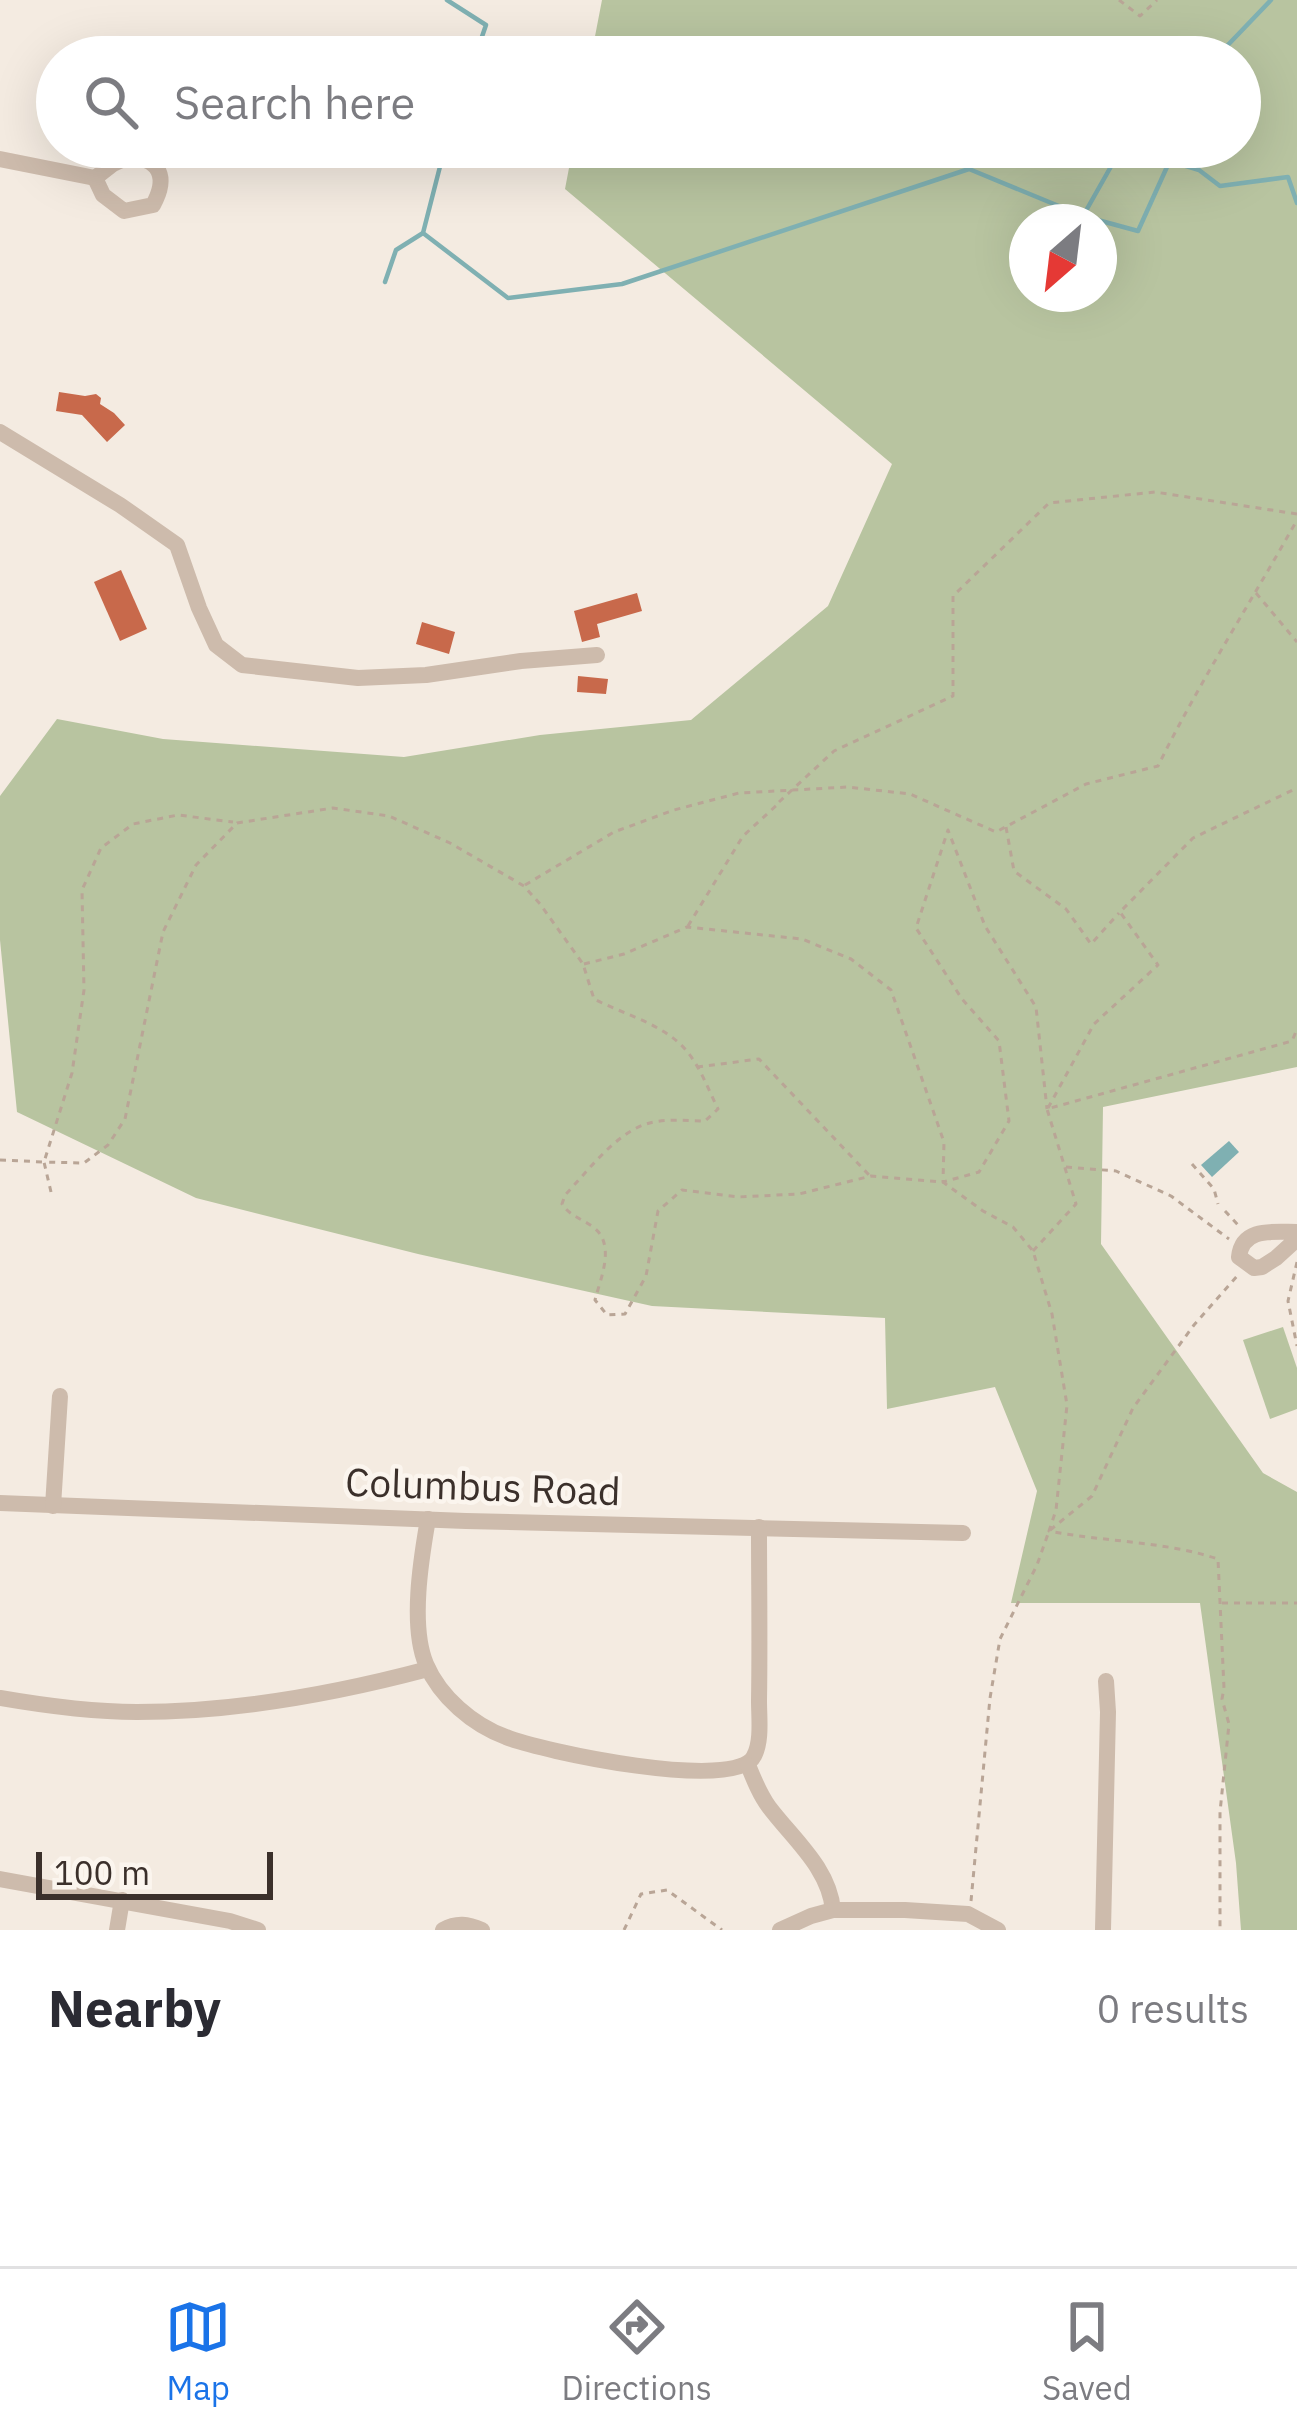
<!DOCTYPE html>
<style>
:root{--surface:#fff;--page:#f2f2f3;--text:#2b2b33;--muted:#7c7c81;--line:#e1e1e2;--accent:#1a73e8}
body{margin:0;font-family:"IBM Plex Sans",sans-serif;background:var(--page);color:var(--text)}
.compass{position:absolute;left:1009px;top:204px;width:108px;height:108px;border-radius:50%;background:var(--surface);box-shadow:0 12px 48px #0002;rotate:208deg}
.scale{position:absolute;left:36px;bottom:30px;width:237px;box-sizing:border-box;padding-left:12px;border:6px solid #3b302b;border-top:0;font-size:33px;line-height:42px;white-space:nowrap;color:#3b302b;-webkit-text-stroke:9px #fbf5ee;paint-order:stroke}
.list{margin:0;padding:0;list-style:none}
h2{display:flex;justify-content:space-between;align-items:center;height:156px;margin:0;padding:0 48px;font-size:51px}
h2 small{font-size:39px;font-weight:400;color:var(--muted)}
.icon{flex:none;width:66px;height:66px;fill:none;stroke:currentColor;stroke-width:2;stroke-linecap:round;stroke-linejoin:round}
.map{position:relative;flex:none;width:1297px;height:1930px;overflow:hidden}
.search{position:absolute;background:var(--surface);box-shadow:0 12px 48px #0002;left:36px;right:36px;top:36px;height:132px;display:flex;align-items:center;gap:30px;box-sizing:border-box;padding:0 42px;border-radius:66px;color:var(--muted);font-size:45px}
.sheet{height:336px;background:var(--surface)}
nav{display:flex;justify-content:space-around;align-items:center;box-sizing:border-box;height:168px;border-top:3px solid var(--line);background:var(--surface);font-size:33px;color:var(--muted)}
nav a{display:grid;justify-items:center;gap:6px}
nav .on{color:var(--accent)}
.map>svg:first-child{display:block}
.green{fill:#b8c4a0;fill-rule:evenodd}
.water{fill:#7fb0b2}
.lines{fill:none;stroke-linecap:round;stroke-linejoin:round}
.stream{stroke:#7fb0b2;stroke-width:4.5}
.building{fill:#c8694b}
.path{stroke:#b9a596;stroke-width:3;stroke-dasharray:6 6;stroke-linecap:butt}
.minor{stroke:#cdbbac;stroke-width:16}
.labels{text-anchor:middle;dominant-baseline:central;stroke-width:9;stroke-linejoin:round;paint-order:stroke}
.street-label{font-size:39px;fill:#3b302b;stroke:#fbf5ee}
</style>
<div class="map">
<svg width="1297" height="1930" viewBox="0 0 1297 1930">
<rect width="100%" height="100%" fill="#f4ebe1"/>
<g class="green">
<path d="M602 0H1297V1067L1103 1107 1101 1244 1263 1473 1297 1492V1930H1241L1236 1863 1200 1603H1011L1037 1491 995 1387 887 1409 885 1318 652 1306 418 1254 196 1198 17 1112 0 940V796L57 719 163 739 404 757 540 735 691 720 828 606 892 464 565 189 573 147H1240V57H591ZM1099 222V294H1027V222Z"/>
<path d="M1283 1327 1297 1368V1409L1270 1419 1243 1340Z"/>
</g>
<path class="water" d="M1229 1141 1239 1152 1212 1177 1201 1165Z"/>
<g class="lines">
<g class="stream">
<path d="M447 0 486 25 475 57"/>
<path d="M1220 57 1225 48 1271 0"/>
<path d="M445 147 423 233 508 298 622 284 969 169 1083 216 1138 231 1176 147"/>
<path d="M1125 147 1199 170 1220 186 1288 177 1297 203"/>
<path d="M1083 216 1122 147"/>
<path d="M385 282 396 250 423 233"/>
</g>
</g>
<g class="building">
<path d="M59 392 85 396 96 394 101 398 100 404 114 413 125 425 107 442 82 415 56 411Z"/>
<path d="M121 570 147 629 120 641 94 582Z"/>
<path d="M637 593 642 611 597 624 600 637 582 642 574 611Z"/>
<path d="M422 622 455 632 449 654 416 644Z"/>
<path d="M578 676 608 679 606 694 577 692Z"/>
</g>
<g class="lines">
<g class="path">
<path d="M1119 0 1140 16 1157 0"/>
<path d="M1256 593 1297 642"/>
<path d="M779 802 834 751 953 696V596L1049 503 1155 492 1297 514"/>
<path d="M1006 827 1014 871 1066 909 1091 944 1119 913"/>
<path d="M525 885 614 832 674 810 739 793 848 787 910 794 996 832 1086 784 1158 766C1200 681 1251 602 1297 520"/>
<path d="M688 926 743 836 778 804"/>
<path d="M584 964 624 954 687 927 802 939 851 959 891 990 944 1142 943 1182 979 1172 1009 1121 999 1041 962 999 916 928 948 830 985 926 1036 1007 1047 1109"/>
<path d="M697 1067 759 1059 869 1175"/>
<path d="M1048 1108 1094 1024 1158 965 1120 912 1193 838 1297 788"/>
<path d="M0 1160 44 1162 72 1073 84 990 82 890 101 848 133 824 178 815 233 822"/>
<path d="M1192 1164 1214 1189 1218 1204"/>
<path d="M1066 1167 1116 1171 1171 1196 1229 1239"/>
<path d="M51 1192 44 1162 84 1163 108 1145 125 1119 163 932 196 865 237 823 333 808 389 816 450 843 524 886 540 904 583 964 594 999C621 1013 656 1022 679 1043 698 1060 707 1087 718 1109L705 1121C687 1121 664 1118 646 1124 615 1134 587 1172 565 1195L562 1204C571 1217 581 1218 593 1227 616 1244 601 1277 595 1300L607 1315 625 1314 646 1276 658 1211 682 1190 738 1197 799 1194 871 1176 943 1182 983 1211 1013 1227 1033 1251 1052 1314 1067 1405 1056 1510 1049 1531C1105 1542 1164 1541 1218 1559L1224 1688 1222 1699 1229 1724 1220 1812V1930"/>
<path d="M1225 1211 1239 1226"/>
<path d="M1033 1251 1076 1204 1047 1109 1292 1041 1297 1029"/>
<path d="M1297 1262 1288 1301 1297 1346"/>
<path d="M1222 1603H1297"/>
<path d="M971 1901 990 1698 1000 1639 1037 1565 1049 1531 1092 1496 1133 1408 1194 1325 1238 1275"/>
<path d="M624 1930 641 1894 667 1890 722 1930"/>
</g>
<g class="minor">
<path d="M128 157C161 158 168 178 153 205L124 211 103 195 95 178 113 164Z"/>
<path d="M0 159 95 178"/>
<path d="M0 432 120 505 177 545 199 608 216 645 242 665 358 678 426 675 521 661 597 655"/>
<path d="M1297 1232C1273 1232 1242 1227 1239 1257L1254 1268 1262 1267 1276 1258 1297 1239"/>
<path d="M0 1503 466 1521 963 1533"/>
<path d="M53 1506 60 1396"/>
<path d="M428 1519C421 1559 410 1626 426 1664 440 1697 473 1725 506 1737 540 1751 737 1793 754 1756 762 1741 759 1718 759 1701 760 1643 759 1585 759 1527"/>
<path d="M0 1698C46 1706 91 1712 137 1712 235 1712 334 1694 428 1669"/>
<path d="M748 1765C754 1780 760 1795 769 1807 794 1840 829 1868 833 1910"/>
<path d="M0 1879 230 1921 258 1930"/>
<path d="M117 1930 122 1900"/>
<path d="M443 1930C457 1922 468 1924 482 1930"/>
<path d="M780 1930 811 1916 833 1910H905L968 1914 998 1930"/>
<path d="M1103 1930 1108 1712 1106 1681"/>
</g>
</g>
<g class="labels">
<g class="street-label">
<text transform="translate(483 1486) rotate(2)">Columbus Road</text>
</g>
</g>
</svg>
<svg class="compass" viewBox="-18 -18 36 36"><path d="M0-13l5 13h-10z" fill="#e53935"/><path d="M0 13l5-13h-10z" fill="#7c7c81"/></svg>
<div class="scale">100 m</div>
<div class="search"><svg class="icon" aria-label="search" viewBox="0 0 24 24"><circle cx="10" cy="10" r="6"/><path d="M15 15l6 6"/></svg>Search here</div>
</div>
<section class="sheet">
<h2>Nearby<small>0 results</small></h2>
<ul class="list">
</ul>
</section>
<nav>
<a class="on"><svg class="icon" aria-label="map" viewBox="0 0 24 24"><path d="M3 6l6-2 6 2 6-2v14l-6 2-6-2-6 2zM9 4v14M15 6v14"/></svg>Map</a>
<a><svg class="icon" aria-label="directions" viewBox="0 0 24 24"><path d="M12 3l9 9-9 9-9-9zM9 14v-3h6M13 9l2 2-2 2"/></svg>Directions</a>
<a><svg class="icon" aria-label="saved" viewBox="0 0 24 24"><path d="M7 4h10v16l-5-4-5 4z"/></svg>Saved</a>
</nav>
